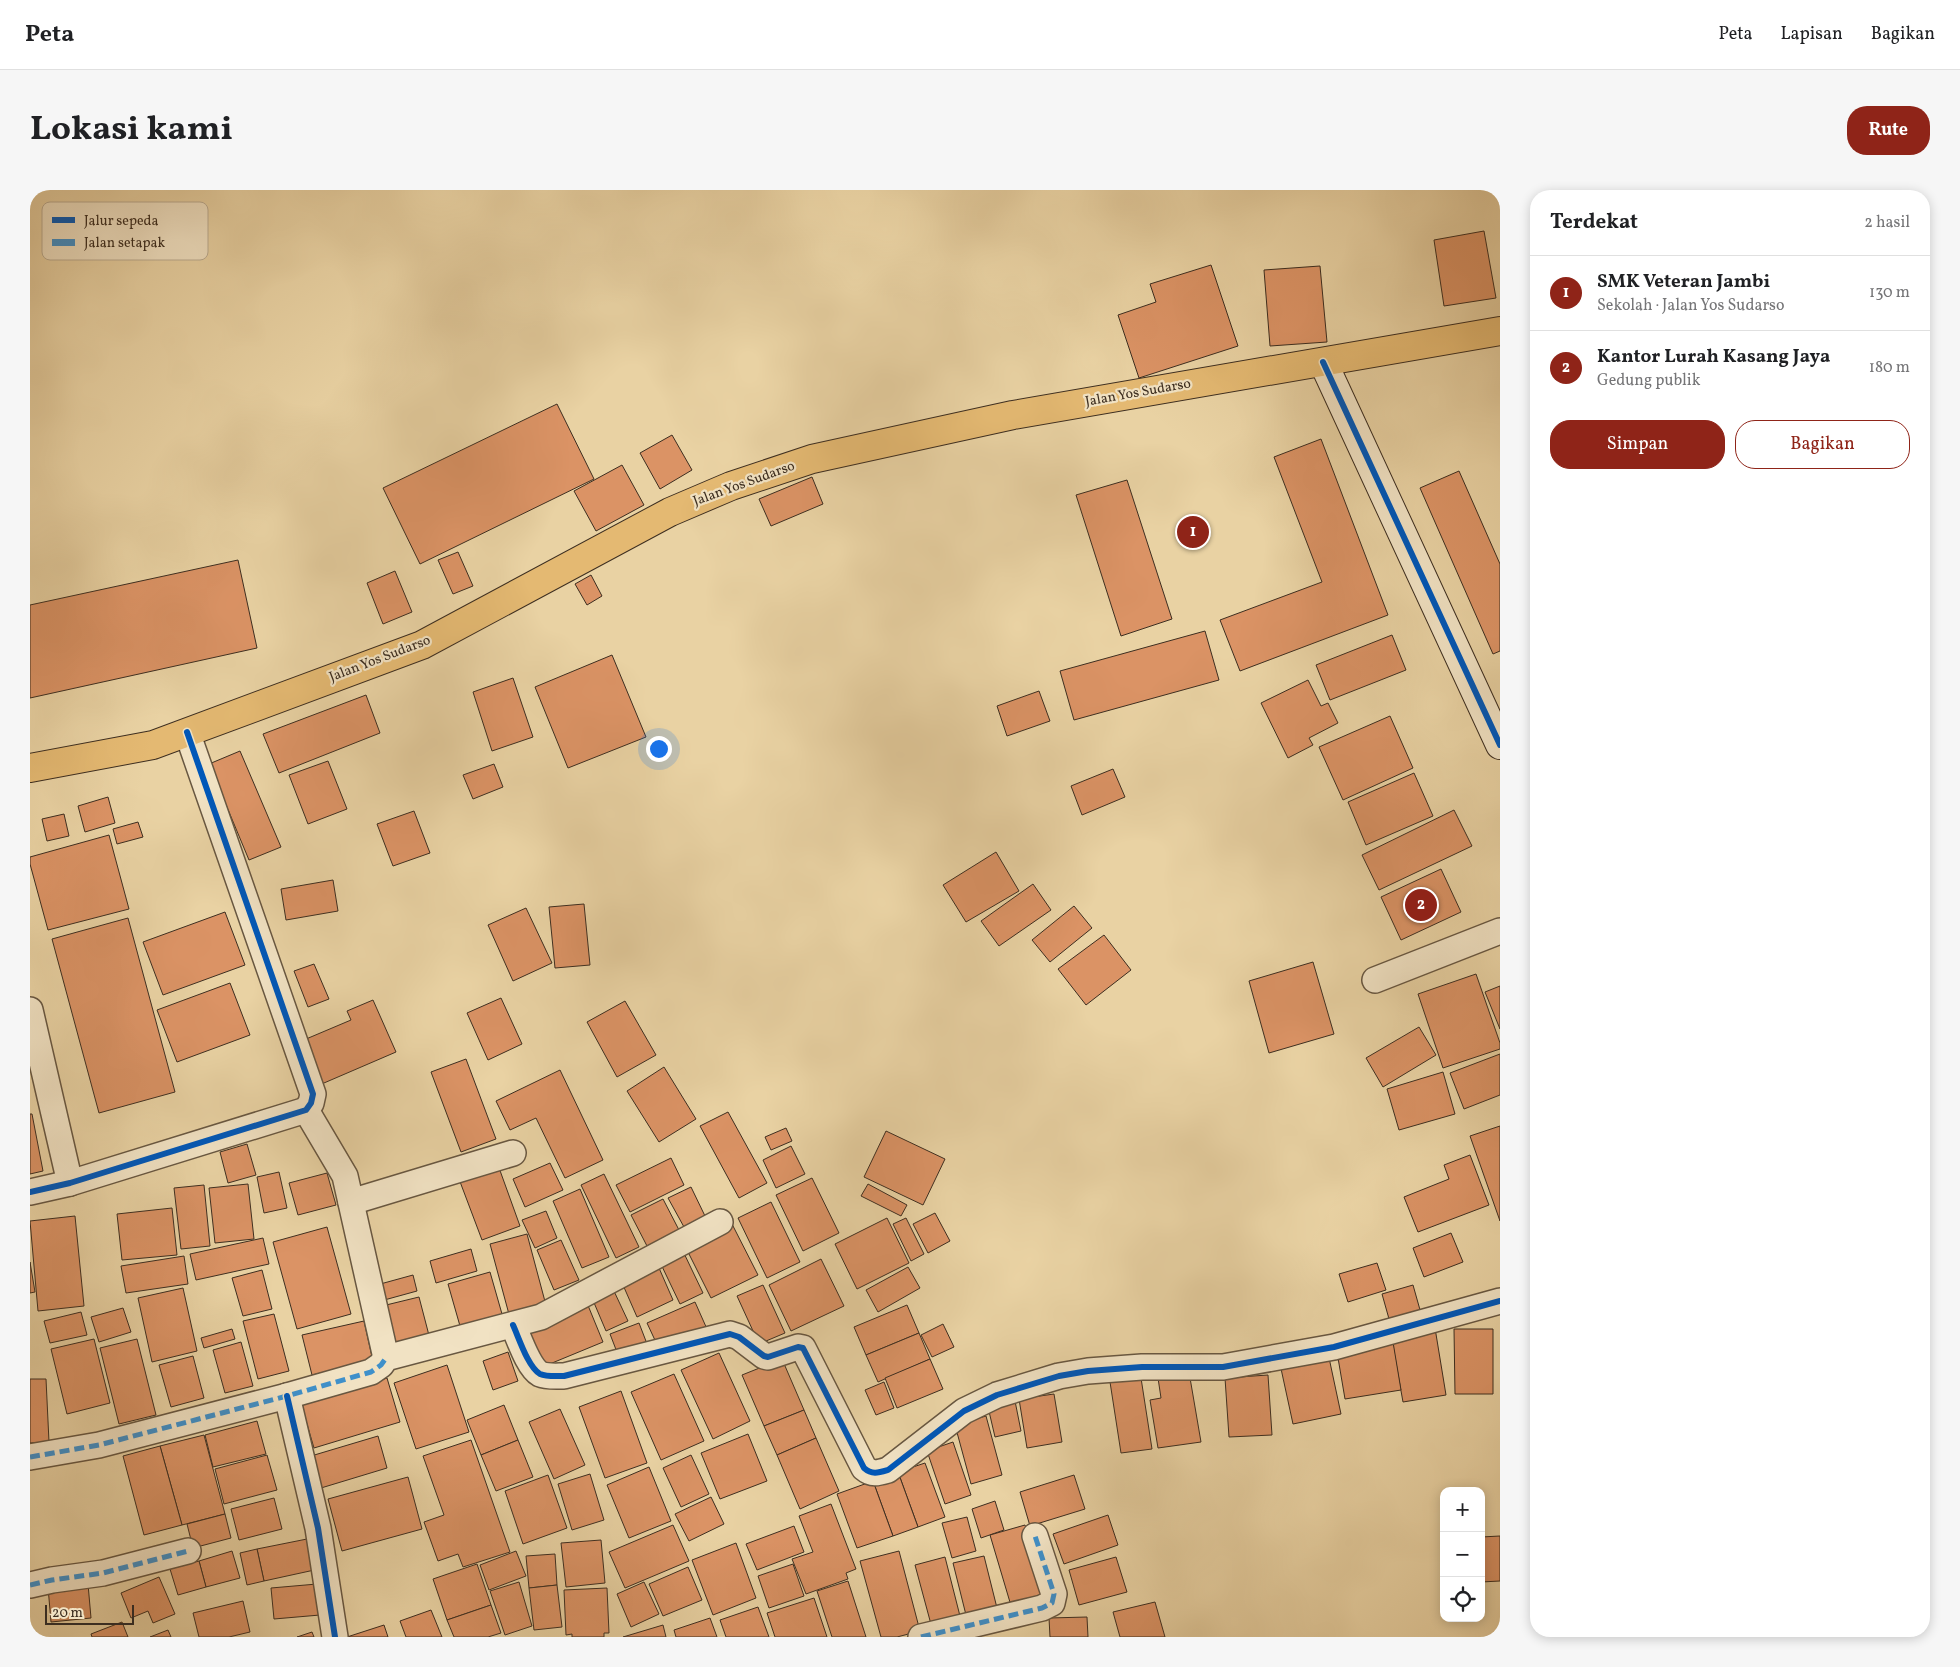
<!DOCTYPE html>
<html lang="id">
<meta charset="utf-8">
<style>
:root{--surface:#fff;--page:#f6f6f6;--text:#202124;--muted:#757577;--line:#e0e0e0;--accent:#8f2418}
body{margin:0;font-family:Vollkorn,serif;background:var(--page);color:var(--text)}
.controls{position:absolute;right:15px;bottom:15px;display:grid;overflow:hidden;border-radius:10px;box-shadow:0 2px 12px #0003}
.controls button{width:45px;height:45px;display:grid;place-items:center;padding:0;border:0;border-bottom:1px solid var(--line);background:var(--surface);color:var(--text);font:25px sans-serif}
.scale{position:absolute;left:15px;bottom:12px;width:89px;box-sizing:border-box;padding-left:5px;border:2px solid #3d2e20;border-top:0;font-size:14px;line-height:18px;white-space:nowrap;color:#3d2e20;-webkit-text-stroke:4px #f1e2c3;paint-order:stroke}
.you{position:absolute;left:628px;top:558px;width:18px;height:18px;margin:-12px;border:4px solid #fff;border-radius:50%;background:#1a73e8;box-shadow:0 0 0 8px #1a73e833}
.badge{display:grid;place-items:center;width:32px;height:32px;border-radius:50%;background:var(--accent);color:#fff;font-size:16px;font-weight:700}
.pin{position:absolute;translate:-50% -50%;border:2px solid #fff;box-shadow:0 1px 5px #0006}
.list{margin:0;padding:0;list-style:none}
h2{display:flex;justify-content:space-between;align-items:center;height:65px;margin:0;padding:0 20px;font-size:21px}
h2 small{font-size:16px;font-weight:400;color:var(--muted)}
.list li{display:grid;grid-template-columns:32px 1fr auto;gap:15px;align-items:center;box-sizing:border-box;height:75px;padding:0 20px;border-top:1px solid var(--line)}
.list b{display:block;font-size:19px;white-space:nowrap}
.list p{margin:0;font-size:16px;white-space:nowrap;color:var(--muted)}
.list em{font-size:16px;font-style:normal;color:var(--muted)}
.actions{display:flex;gap:10px;padding:15px 20px}
.actions a{flex:1;padding:11px 0;border:1px solid var(--accent);border-radius:20px;text-align:center;font-size:18px;color:var(--accent)}
.actions .main{background:var(--accent);color:#fff}
.icon{flex:none;width:28px;height:28px;fill:none;stroke:currentColor;stroke-width:2;stroke-linecap:round;stroke-linejoin:round}
.map{position:relative;flex:none;width:1470px;height:1447px;overflow:hidden;border-radius:20px}
header{display:flex;align-items:center;gap:30px;box-sizing:border-box;height:70px;padding:0 25px;background:var(--surface);border-bottom:1px solid var(--line)}
header strong{font-size:24px}
nav{display:flex;gap:28px;margin-inline-start:auto;font-size:18px}
.intro{display:flex;align-items:center;justify-content:space-between;box-sizing:border-box;height:120px;padding:0 30px}
h1{margin:0;font-size:35px}
.button{padding:12px 22px;border-radius:20px;background:var(--accent);color:#fff;font-size:18px;font-weight:700}
main{display:flex;gap:30px;padding:0 30px}
aside{flex:1;background:var(--surface);border-radius:20px;box-shadow:0 2px 12px #0003}
.map>svg:first-child{display:block}
.building{fill:#db9365;stroke:#3d2e20}
.lines{fill:none;stroke-linecap:round;stroke-linejoin:round}
.street-casing{stroke:#685741;stroke-width:28}
.secondary-casing{stroke:#3d2e20;stroke-width:30}
.highway-casing{stroke:#3d2e20;stroke-width:30}
.street{stroke:#f1e2c3;stroke-width:25}
.secondary{stroke:#f1e2c3;stroke-width:28}
.highway{stroke:#e4b972;stroke-width:28}
.quiet{stroke:#3f90ca;stroke-width:5;stroke-dasharray:10 5;stroke-linecap:butt}
.cycleway-casing{stroke:#f1e2c3;stroke-width:9}
.cycleway{stroke:#0057b8;stroke-width:6}
.labels{text-anchor:middle;dominant-baseline:central;stroke-width:4.5;stroke-linejoin:round;paint-order:stroke}
.street-label{font-size:14px;fill:#3d2e20;stroke:#f1e2c3}
.key{fill:#f1e2c3;stroke:#bbac92;stroke-width:1}
.key-label{font-size:14px;fill:#3d2e20}
</style>
<header>
<strong>Peta</strong>
<nav><a>Peta</a><a>Lapisan</a><a>Bagikan</a></nav>
</header>
<div class="intro"><h1>Lokasi kami</h1><a class="button">Rute</a></div>
<main>
<div class="map">
<svg width="1470" height="1447" viewBox="0 0 1470 1447">
<rect width="100%" height="100%" fill="#e9d2a3"/>
<filter id="stains"><feTurbulence type="fractalNoise" baseFrequency=".004" numOctaves="4"/><feColorMatrix values="0 0 0 0 .2 0 0 0 0 .09 0 0 0 0 .02 0 0 0 .5 -.17"/></filter>
<radialGradient id="worn" r=".72"><stop offset=".6" stop-color="#630" stop-opacity="0"/><stop offset="1" stop-color="#630" stop-opacity=".3"/></radialGradient>
<g class="building">
<path d="M1454 41 1466 108 1414 116 1404 50Z"/>
<path d="M1181 75 1208 156 1109 188 1088 125 1126 112 1120 94Z"/>
<path d="M1290 76 1297 152 1240 156 1234 80Z"/>
<path d="M527 214 564 289 390 374 353 298Z"/>
<path d="M642 245 662 280 630 299 610 263Z"/>
<path d="M1291 249 1358 425 1210 481 1190 430 1292 392 1244 267Z"/>
<path d="M592 275 614 315 566 341 544 301Z"/>
<path d="M1429 281 1470 374V461L1463 464 1390 298Z"/>
<path d="M782 287 793 314 741 336 729 309Z"/>
<path d="M1097 290 1142 429 1091 446 1046 305Z"/>
<path d="M428 362 443 396 423 404 408 370Z"/>
<path d="M208 370 227 458 0 508V415Z"/>
<path d="M365 381 382 422 353 434 337 393Z"/>
<path d="M561 385 572 406 557 415 545 394Z"/>
<path d="M1175 441 1189 490 1044 530 1030 481Z"/>
<path d="M1362 445 1376 480 1300 510 1286 475Z"/>
<path d="M582 465 616 547 538 578 505 497Z"/>
<path d="M483 488 503 547 462 561 443 502Z"/>
<path d="M1278 490 1291 516 1298 513 1308 533 1279 548 1283 555 1258 568 1231 513Z"/>
<path d="M1009 501 1020 531 977 546 967 516Z"/>
<path d="M336 505 350 543 249 583 233 544Z"/>
<path d="M1360 526 1383 578 1313 610 1289 557Z"/>
<path d="M210 561 251 657 219 670 179 574Z"/>
<path d="M298 571 317 619 278 634 259 585Z"/>
<path d="M464 574 473 597 443 609 433 585Z"/>
<path d="M1083 579 1095 607 1052 625 1041 596Z"/>
<path d="M1384 583 1403 626 1336 655 1318 612Z"/>
<path d="M78 607 85 633 55 642 48 616Z"/>
<path d="M1424 620 1442 656 1349 700 1332 665Z"/>
<path d="M384 621 400 663 363 676 347 634Z"/>
<path d="M34 624 39 646 17 651 12 629Z"/>
<path d="M108 632 113 647 87 654 83 639Z"/>
<path d="M79 645 99 719 18 740 0 674V667Z"/>
<path d="M966 662 989 701 936 732 913 695Z"/>
<path d="M1411 679 1431 722 1371 750 1351 707Z"/>
<path d="M303 690 308 721 256 730 251 699Z"/>
<path d="M1003 694 1021 720 969 756 951 731Z"/>
<path d="M554 714 560 775 525 778 519 717Z"/>
<path d="M1044 716 1062 738 1020 772 1002 750Z"/>
<path d="M496 718 522 773 483 791 458 735Z"/>
<path d="M195 722 215 775 133 805 113 752Z"/>
<path d="M98 728 145 902 69 923 22 749Z"/>
<path d="M1074 745 1101 780 1056 815 1028 779Z"/>
<path d="M1283 772 1304 844 1239 863 1219 791Z"/>
<path d="M284 774 299 809 278 817 264 781Z"/>
<path d="M1446 784 1470 853V859L1413 878 1388 804Z"/>
<path d="M200 793 220 845 147 872 127 820Z"/>
<path d="M1470 796V839L1455 802Z"/>
<path d="M471 808 492 854 458 870 437 823Z"/>
<path d="M343 810 366 862 287 896 269 852 321 830 317 821Z"/>
<path d="M595 811 626 865 587 887 557 832Z"/>
<path d="M1389 837 1406 865 1353 897 1336 868Z"/>
<path d="M1470 864V905L1434 919 1420 883Z"/>
<path d="M436 869 466 949 431 962 401 882Z"/>
<path d="M634 877 666 929 629 952 597 901Z"/>
<path d="M530 880 573 970 535 988 506 928 480 940 466 911Z"/>
<path d="M1413 882 1425 924 1369 940 1357 899Z"/>
<path d="M698 922 737 993 709 1008 670 936Z"/>
<path d="M0 924H2L13 981 0 984Z"/>
<path d="M1470 936V1031L1440 946Z"/>
<path d="M756 938 762 951 741 960 735 947Z"/>
<path d="M856 941 915 969 893 1015 834 987Z"/>
<path d="M217 954 226 985 198 993 190 962Z"/>
<path d="M761 956 775 984 746 998 733 970Z"/>
<path d="M1440 965 1459 1015 1388 1042 1374 1007 1419 989 1414 975Z"/>
<path d="M641 968 654 995 600 1022 586 995Z"/>
<path d="M520 973 533 1000 495 1017 483 989Z"/>
<path d="M468 975 490 1036 452 1050 429 989Z"/>
<path d="M249 982 257 1018 234 1023 227 987Z"/>
<path d="M297 983 306 1015 268 1025 259 993Z"/>
<path d="M574 984 609 1057 586 1068 551 995Z"/>
<path d="M782 988 809 1043 773 1061 746 1005Z"/>
<path d="M218 994 224 1049 185 1053 179 998Z"/>
<path d="M838 994 877 1015 871 1026 831 1006Z"/>
<path d="M174 995 180 1056 151 1059 144 998Z"/>
<path d="M661 997 675 1026 654 1037 638 1008Z"/>
<path d="M550 999 579 1067 552 1078 523 1011Z"/>
<path d="M633 1009 649 1040 617 1056 601 1025Z"/>
<path d="M741 1012 770 1072 737 1088 708 1028Z"/>
<path d="M142 1018 147 1065 92 1070 87 1024Z"/>
<path d="M516 1021 527 1048 505 1058 492 1030Z"/>
<path d="M905 1023 920 1051 898 1063 883 1034Z"/>
<path d="M45 1026 54 1116 8 1121 0 1031Z"/>
<path d="M857 1028 879 1073 827 1099 805 1054Z"/>
<path d="M876 1028 894 1064 881 1071 863 1034Z"/>
<path d="M702 1034 728 1085 681 1108 656 1058Z"/>
<path d="M297 1037 321 1124 267 1139 243 1052Z"/>
<path d="M1421 1043 1433 1072 1394 1087 1383 1058Z"/>
<path d="M497 1044 517 1119 480 1128 460 1054Z"/>
<path d="M233 1048 239 1074 166 1090 160 1064Z"/>
<path d="M531 1050 549 1090 524 1100 507 1060Z"/>
<path d="M651 1057 673 1103 650 1114 628 1068Z"/>
<path d="M441 1059 447 1081 406 1093 400 1071Z"/>
<path d="M154 1066 158 1094 96 1103 91 1076Z"/>
<path d="M791 1069 814 1116 761 1141 739 1095Z"/>
<path d="M0 1072 5 1102 0 1103Z"/>
<path d="M1347 1073 1356 1100 1318 1112 1309 1084Z"/>
<path d="M878 1077 890 1098 848 1122 836 1100Z"/>
<path d="M629 1078 643 1110 607 1127 593 1095Z"/>
<path d="M232 1080 242 1119 213 1126 202 1088Z"/>
<path d="M460 1082 474 1131 432 1143 418 1094Z"/>
<path d="M383 1085 387 1101 347 1112 343 1096Z"/>
<path d="M733 1095 755 1143 729 1154 707 1106Z"/>
<path d="M1383 1095 1392 1127 1361 1136 1352 1104Z"/>
<path d="M153 1098 167 1161 122 1172 108 1108Z"/>
<path d="M583 1099 598 1131 576 1141 562 1108Z"/>
<path d="M389 1107 401 1153 364 1162 352 1116Z"/>
<path d="M665 1112 677 1139 630 1161 617 1133Z"/>
<path d="M557 1113 573 1152 510 1178 494 1138Z"/>
<path d="M877 1115 889 1143 836 1165 824 1137Z"/>
<path d="M93 1118 101 1142 69 1152 61 1127Z"/>
<path d="M51 1122 57 1145 20 1153 14 1131Z"/>
<path d="M244 1124 259 1181 228 1189 213 1131Z"/>
<path d="M334 1131 343 1171 282 1185 272 1145Z"/>
<path d="M609 1133 619 1159 590 1170 580 1144Z"/>
<path d="M913 1134 924 1157 902 1167 891 1145Z"/>
<path d="M1405 1138 1416 1205 1373 1212 1361 1145Z"/>
<path d="M202 1139 205 1149 174 1158 171 1148Z"/>
<path d="M1424 1139H1463V1204H1425Z"/>
<path d="M889 1143 900 1169 848 1192 836 1165Z"/>
<path d="M64 1149 80 1213 37 1224 21 1159Z"/>
<path d="M107 1149 126 1225 89 1234 70 1158Z"/>
<path d="M211 1152 223 1196 195 1203 183 1160Z"/>
<path d="M1363 1152 1371 1200 1315 1209 1307 1162Z"/>
<path d="M478 1162 488 1191 463 1200 453 1171Z"/>
<path d="M689 1163 720 1231 683 1249 651 1180Z"/>
<path d="M1298 1163 1311 1224 1263 1234 1250 1174Z"/>
<path d="M163 1166 174 1208 141 1217 129 1175Z"/>
<path d="M752 1169 774 1220 734 1236 712 1185Z"/>
<path d="M900 1169 913 1199 867 1218 855 1188Z"/>
<path d="M417 1175 439 1242 386 1259 364 1193Z"/>
<path d="M1159 1182 1171 1252 1128 1258 1120 1210 1131 1208 1128 1188Z"/>
<path d="M644 1184 674 1251 631 1270 601 1202Z"/>
<path d="M1238 1185 1242 1245 1199 1247 1195 1188Z"/>
<path d="M357 1188 370 1232 284 1258 271 1214Z"/>
<path d="M1111 1188 1122 1259 1091 1263 1080 1192Z"/>
<path d="M0 1189H16L19 1252 0 1253Z"/>
<path d="M854 1192 864 1218 846 1225 835 1200Z"/>
<path d="M591 1201 617 1273 575 1288 549 1217Z"/>
<path d="M1024 1204 1032 1252 997 1258 989 1209Z"/>
<path d="M985 1211 991 1241 965 1247 958 1217Z"/>
<path d="M474 1215 488 1250 451 1265 437 1230Z"/>
<path d="M530 1219 555 1275 524 1289 499 1232Z"/>
<path d="M774 1220 786 1248 747 1265 734 1236Z"/>
<path d="M956 1226 972 1285 941 1294 925 1235Z"/>
<path d="M227 1231 236 1264 183 1277 175 1245Z"/>
<path d="M718 1244 737 1291 690 1309 671 1263Z"/>
<path d="M174 1245 195 1324 152 1335 130 1256Z"/>
<path d="M348 1246 357 1278 291 1298 281 1266Z"/>
<path d="M786 1248 809 1301 770 1319 747 1265Z"/>
<path d="M441 1250 480 1362 433 1377 428 1364 408 1371 394 1332 414 1325 393 1266Z"/>
<path d="M488 1250 503 1287 466 1301 451 1265Z"/>
<path d="M923 1252 941 1305 915 1314 897 1261Z"/>
<path d="M130 1256 152 1335 114 1345 93 1266Z"/>
<path d="M237 1265 247 1300 194 1314 185 1279Z"/>
<path d="M661 1265 679 1304 651 1317 633 1278Z"/>
<path d="M895 1273 915 1327 888 1337 868 1282Z"/>
<path d="M619 1277 641 1331 599 1348 577 1295Z"/>
<path d="M868 1282 888 1337 863 1346 843 1291Z"/>
<path d="M560 1284 574 1330 542 1340 528 1294Z"/>
<path d="M518 1285 537 1338 493 1354 475 1301Z"/>
<path d="M1044 1285 1055 1319 1000 1336 990 1302Z"/>
<path d="M378 1287 392 1339 312 1361 298 1309Z"/>
<path d="M843 1291 863 1346 827 1358 807 1304Z"/>
<path d="M681 1307 694 1334 659 1351 645 1324Z"/>
<path d="M244 1308 252 1339 209 1350 201 1319Z"/>
<path d="M965 1311 974 1340 951 1348 942 1319Z"/>
<path d="M801 1314 826 1379 816 1383 818 1389 776 1404 762 1369 783 1362 769 1326Z"/>
<path d="M195 1324 201 1348 163 1358 157 1334Z"/>
<path d="M1078 1325 1088 1355 1034 1374 1023 1344Z"/>
<path d="M937 1327 946 1361 922 1368 912 1333Z"/>
<path d="M643 1335 659 1371 595 1398 579 1362Z"/>
<path d="M995 1335 1017 1409 982 1419 960 1345Z"/>
<path d="M764 1336 774 1362 727 1380 716 1354Z"/>
<path d="M1470 1346V1391L1451 1392V1347Z"/>
<path d="M282 1348 289 1379 234 1391 227 1359Z"/>
<path d="M571 1350 575 1393 536 1397 531 1353Z"/>
<path d="M706 1353 726 1408 683 1425 662 1370Z"/>
<path d="M227 1359 234 1391 217 1395 210 1363Z"/>
<path d="M202 1361 210 1388 176 1397 169 1371Z"/>
<path d="M486 1361 496 1386 459 1400 450 1375Z"/>
<path d="M869 1361 890 1441 867 1447H851L830 1371Z"/>
<path d="M525 1364 527 1395 499 1398 496 1366Z"/>
<path d="M954 1366 968 1422 937 1429 923 1373Z"/>
<path d="M915 1367 931 1430 902 1438 885 1375Z"/>
<path d="M1086 1367 1097 1402 1049 1415 1039 1380Z"/>
<path d="M169 1371 176 1397 148 1405 140 1379Z"/>
<path d="M447 1374 461 1415 417 1430 403 1389Z"/>
<path d="M763 1374 774 1406 739 1418 728 1386Z"/>
<path d="M658 1377 672 1410 633 1426 619 1394Z"/>
<path d="M129 1387 145 1424 123 1433 118 1421 101 1428 91 1403Z"/>
<path d="M818 1391 836 1447H802L787 1401Z"/>
<path d="M489 1392 502 1436 475 1445 460 1401Z"/>
<path d="M614 1392 629 1424 601 1437 587 1404Z"/>
<path d="M58 1394 61 1428 21 1432 18 1397Z"/>
<path d="M287 1394 290 1425 244 1429 241 1398Z"/>
<path d="M527 1395 532 1437 504 1440 499 1398Z"/>
<path d="M577 1398 579 1443H574V1447H542V1444L536 1445 534 1400Z"/>
<path d="M784 1408 797 1447H745L737 1423Z"/>
<path d="M213 1411 220 1442 199 1447H169L163 1423Z"/>
<path d="M1125 1412 1135 1447H1090L1083 1422Z"/>
<path d="M461 1415 471 1443 458 1447H424L417 1430Z"/>
<path d="M728 1417 739 1447H696L690 1430Z"/>
<path d="M401 1420 412 1447H376L370 1431Z"/>
<path d="M1057 1427 1058 1447H1020L1019 1428Z"/>
<path d="M680 1428 687 1447H646L644 1440Z"/>
<path d="M92 1432 98 1447H62L61 1444Z"/>
<path d="M354 1435 358 1447H317Z"/>
<path d="M633 1435 636 1447H593Z"/>
<path d="M138 1440 141 1447H120Z"/>
<path d="M282 1442 284 1447H267Z"/>
</g>
<g class="lines">
<defs>
<g id="street">
<path d="M1345 790 1470 741"/>
<path d="M0 820 40 993"/>
<path d="M276 920 315 986 356 1168"/>
<path d="M0 1002 40 993 276 920 281 913 283 904 157 542"/>
<path d="M321 1012 483 963"/>
<path d="M483 1135C489 1148 498 1177 510 1184 517 1187 527 1186 534 1186L700 1144 709 1147 734 1166 738 1167 768 1157 773 1158 834 1278C842 1285 848 1283 858 1280L934 1221 967 1205 1029 1186 1058 1181 1112 1177H1193L1304 1157 1470 1111"/>
<path d="M257 1206 288 1338 305 1447"/>
<path d="M0 1267 69 1255 257 1206 341 1182 351 1175 356 1168 511 1127 690 1032"/>
<path d="M0 1395 22 1390 73 1383 158 1361"/>
<path d="M891 1447 1012 1418 1022 1413 1024 1404 1005 1346"/>
</g>
<path id="secondary" d="M1293 172 1470 555"/>
<path id="highway" d="M0 578 123 555 392 455 640 322 701 296 782 269 983 225 1470 141"/>
</defs>
<use href="#street" class="street-casing"/>
<use href="#secondary" class="secondary-casing"/>
<use href="#highway" class="highway-casing"/>
<use href="#street" class="street"/>
<use href="#secondary" class="secondary"/>
<use href="#highway" class="highway"/>
<g class="quiet">
<path d="M0 1267 69 1255 257 1206 341 1182 351 1175 356 1168"/>
<path d="M0 1395 22 1390 73 1383 158 1361"/>
<path d="M891 1447 1012 1418 1022 1413 1024 1404 1005 1346"/>
</g>
<defs>
<g id="cycleway">
<path d="M1293 172 1470 555"/>
<path d="M0 1002 40 993 276 920 281 913 283 904 157 542"/>
<path d="M483 1135C489 1148 498 1177 510 1184 517 1187 527 1186 534 1186L700 1144 709 1147 734 1166 738 1167 768 1157 773 1158 834 1278C842 1285 848 1283 858 1280L934 1221 967 1205 1029 1186 1058 1181 1112 1177H1193L1304 1157 1470 1111"/>
<path d="M257 1206 288 1338 305 1447"/>
</g>
</defs>
<use href="#cycleway" class="cycleway-casing"/>
<use href="#cycleway" class="cycleway"/>
</g>
<g class="labels">
<g class="street-label">
<text transform="translate(1108 203) rotate(-10)">Jalan Yos Sudarso</text>
<text transform="translate(714 294) rotate(-20)">Jalan Yos Sudarso</text>
<text transform="translate(350 469) rotate(-21)">Jalan Yos Sudarso</text>
</g>
</g>
<rect x="12" y="12" width="166" height="58" rx="8" class="key"/>
<rect x="22" y="27" width="23" height="6" fill="#0057b8"/>
<rect x="22" y="49" width="23" height="7" fill="#3f90ca"/>
<g class="key-label">
<text x="54" y="35">Jalur sepeda</text>
<text x="54" y="57">Jalan setapak</text>
</g>
<rect width="100%" height="100%" filter="url(#stains)"/>
<rect width="100%" height="100%" fill="url(#worn)"/>
</svg>
<div class="controls">
<button>+</button>
<button>−</button>
<button><svg class="icon" aria-label="locate" viewBox="0 0 24 24"><circle cx="12" cy="12" r="6"/><path d="M12 2v4M12 18v4M2 12h4M18 12h4"/></svg></button>
</div>
<div class="scale">20 m</div>
<div class="you"></div>
<div class="pin badge" style="left:1163px;top:342px">1</div>
<div class="pin badge" style="left:1391px;top:715px">2</div>
</div>
<aside>
<h2>Terdekat<small>2 hasil</small></h2>
<ul class="list">
<li><span class="badge">1</span><div><b>SMK Veteran Jambi</b><p>Sekolah · Jalan Yos Sudarso</p></div><em>130 m</em></li>
<li><span class="badge">2</span><div><b>Kantor Lurah Kasang Jaya</b><p>Gedung publik</p></div><em>180 m</em></li>
</ul>
<div class="actions"><a class="main">Simpan</a><a>Bagikan</a></div>
</aside>
</main>
